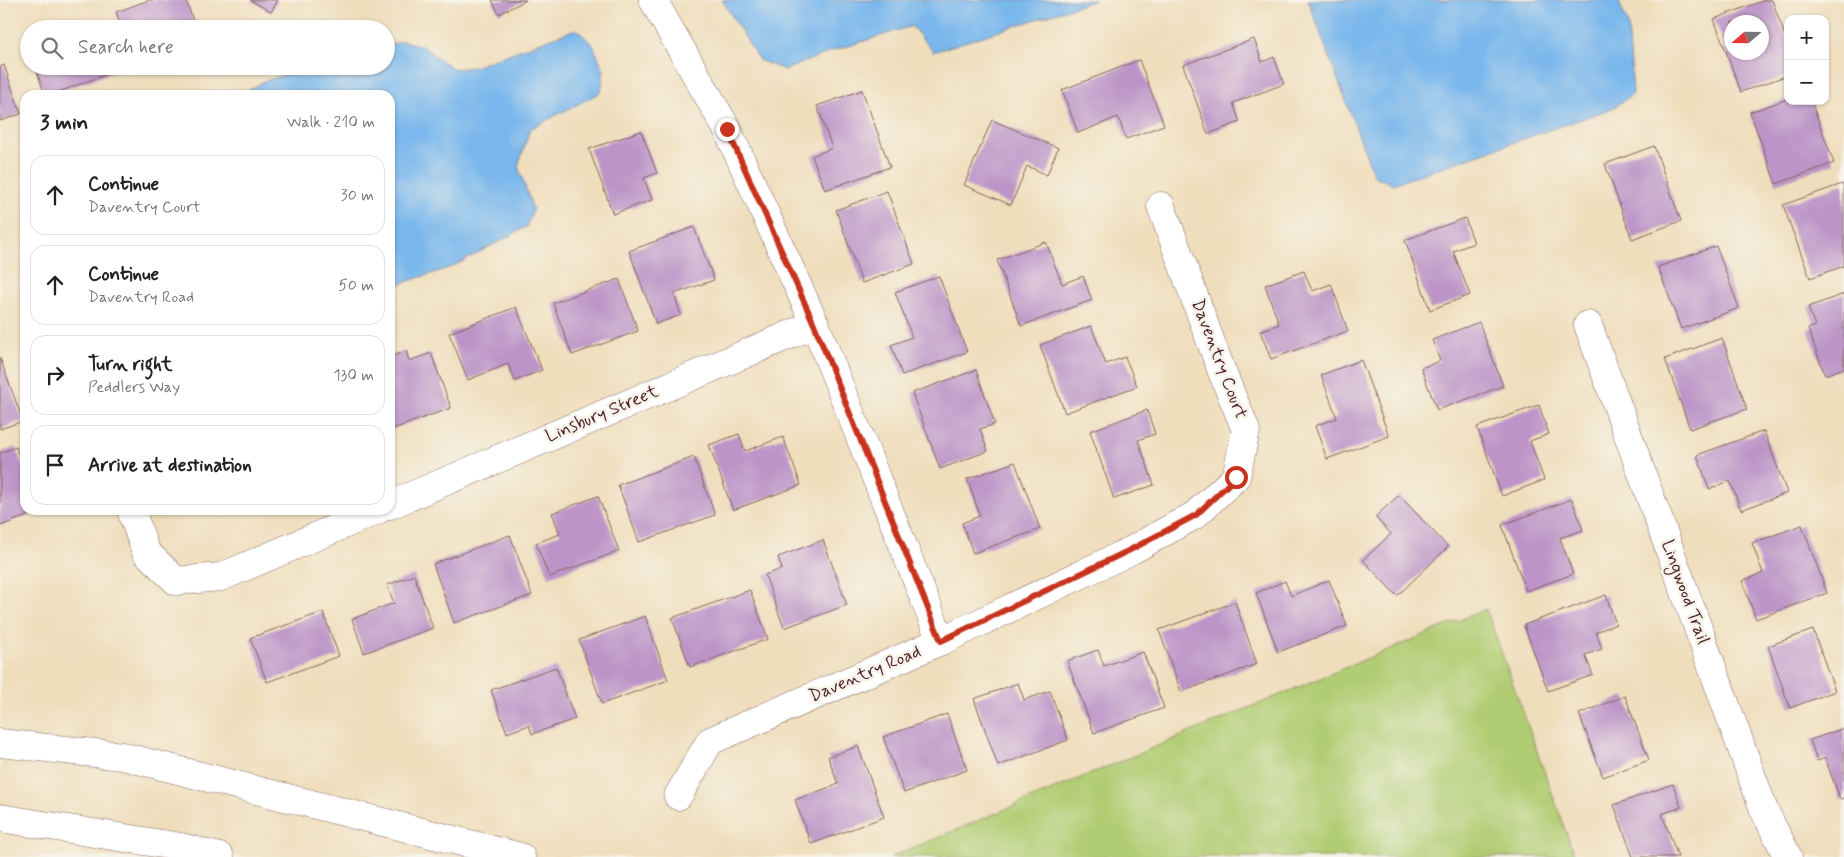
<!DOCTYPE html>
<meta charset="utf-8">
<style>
:root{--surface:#fff;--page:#f2f2f2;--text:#222;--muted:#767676;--line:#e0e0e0}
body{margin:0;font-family:Mynerve,sans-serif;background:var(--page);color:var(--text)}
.controls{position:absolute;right:15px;top:15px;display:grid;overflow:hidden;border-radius:10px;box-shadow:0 1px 4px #0004}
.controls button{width:45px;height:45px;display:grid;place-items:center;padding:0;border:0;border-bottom:1px solid var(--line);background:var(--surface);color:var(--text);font:25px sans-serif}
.compass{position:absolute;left:1724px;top:15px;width:45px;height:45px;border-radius:50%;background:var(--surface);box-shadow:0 1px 4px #0004;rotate:250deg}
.stop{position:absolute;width:15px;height:15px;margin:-11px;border:4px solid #c8321e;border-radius:50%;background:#fff}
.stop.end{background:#c8321e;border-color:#fff;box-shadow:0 1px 5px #0008}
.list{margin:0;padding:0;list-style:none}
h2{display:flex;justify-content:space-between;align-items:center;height:65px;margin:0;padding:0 20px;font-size:21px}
h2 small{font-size:16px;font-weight:400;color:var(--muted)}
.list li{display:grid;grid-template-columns:32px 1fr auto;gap:15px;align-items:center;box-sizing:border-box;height:80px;margin:0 10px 10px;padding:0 10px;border:1px solid var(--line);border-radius:15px}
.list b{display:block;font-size:19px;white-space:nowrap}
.list p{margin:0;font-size:16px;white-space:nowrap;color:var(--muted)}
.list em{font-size:16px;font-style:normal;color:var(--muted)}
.icon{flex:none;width:28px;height:28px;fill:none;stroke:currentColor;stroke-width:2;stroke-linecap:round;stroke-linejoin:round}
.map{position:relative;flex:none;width:1844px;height:857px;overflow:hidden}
.search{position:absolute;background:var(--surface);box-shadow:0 1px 4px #0004;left:20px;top:20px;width:375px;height:55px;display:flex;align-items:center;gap:12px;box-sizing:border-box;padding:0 18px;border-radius:28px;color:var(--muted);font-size:19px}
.panel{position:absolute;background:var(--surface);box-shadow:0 1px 4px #0004;left:20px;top:90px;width:375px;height:425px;border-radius:15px}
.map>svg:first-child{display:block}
.green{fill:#b1cd73;stroke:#7e764f}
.water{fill:#79b7ec;stroke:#626b8c}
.building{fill:#bc94c7;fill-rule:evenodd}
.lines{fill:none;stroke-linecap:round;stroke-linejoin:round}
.minor-casing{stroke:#84625e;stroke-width:29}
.highway-casing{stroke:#84625e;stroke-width:29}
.minor{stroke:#fff;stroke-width:28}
.highway{stroke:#fff;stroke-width:28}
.route{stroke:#c8321e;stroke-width:6}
.labels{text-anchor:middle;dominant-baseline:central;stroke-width:5;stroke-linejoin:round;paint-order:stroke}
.street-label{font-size:18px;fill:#4a1f2b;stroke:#f7f3e8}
</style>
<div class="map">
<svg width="1844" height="857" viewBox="0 0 1844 857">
<rect width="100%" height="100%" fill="#f7f3e8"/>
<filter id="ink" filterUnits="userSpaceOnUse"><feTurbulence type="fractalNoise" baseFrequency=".02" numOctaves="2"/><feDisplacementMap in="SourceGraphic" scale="10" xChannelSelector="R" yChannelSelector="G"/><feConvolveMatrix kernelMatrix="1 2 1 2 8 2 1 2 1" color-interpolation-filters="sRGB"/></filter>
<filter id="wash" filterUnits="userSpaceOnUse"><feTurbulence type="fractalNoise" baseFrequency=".0096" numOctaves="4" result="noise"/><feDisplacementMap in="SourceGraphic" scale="20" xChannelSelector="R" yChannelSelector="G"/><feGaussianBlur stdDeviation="1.12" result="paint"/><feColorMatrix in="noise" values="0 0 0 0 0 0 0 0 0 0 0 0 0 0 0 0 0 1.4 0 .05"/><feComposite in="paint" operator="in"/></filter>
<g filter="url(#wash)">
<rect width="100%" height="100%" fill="#efdebc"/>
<path class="green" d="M1486 609 1575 857H891Z"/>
<g class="water">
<path d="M722 0H1096L933 52 912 26 832 51 785 70 759 60Z"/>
<path d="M1308 0H1618L1628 24 1633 94 1613 108 1393 184 1374 176Z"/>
<path d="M576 29 593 45 604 71 601 92 530 129 518 166 533 210 526 227 452 267 390 287V95H241L264 81 317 66H386V46L402 41 423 46 438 59 454 69 474 67Z"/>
</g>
<g id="blocks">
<g class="building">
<path d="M149 0H186L196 29H122L116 12Z"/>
<path d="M250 0H278L271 12Z"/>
<path d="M492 0H526L499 14Z"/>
<path d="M1765 0H1772L1788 44V75L1741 92 1714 19ZM1732 22H1762V52H1732Z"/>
<path d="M73 22 75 29H56Z"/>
<path d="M1254 39 1262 62 1274 57 1284 84 1233 103 1240 122 1208 134 1183 65Z"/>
<path d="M1139 60 1164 125 1126 139 1118 117 1078 133 1062 90Z"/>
<path d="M4 65 21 114 0 121V67Z"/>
<path d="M35 66H114L116 71 50 95H45Z"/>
<path d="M862 90 890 167 825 190 812 156 832 148 817 106Z"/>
<path d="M1788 99V101H1811L1834 163 1776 184 1750 112Z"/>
<path d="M992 120 1058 148 1047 175 1027 166 1011 205 964 185Z"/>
<path d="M641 131 657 173 644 178 652 200 613 214 589 149Z"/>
<path d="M1654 146 1681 221 1632 239 1605 164Z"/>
<path d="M1842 184 1844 188V266L1810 278 1783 205Z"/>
<path d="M887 191 914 264 862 283 836 210Z"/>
<path d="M1465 218 1474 243 1453 251 1470 295 1430 310 1405 240Z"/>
<path d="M694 227 714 280 674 294 681 315 656 324 629 251Z"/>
<path d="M1046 242 1062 284 1083 276 1092 300 1021 326 997 260Z"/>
<path d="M1716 246 1739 308 1681 329 1658 267Z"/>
<path d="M1304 271 1312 291 1331 284 1348 331 1271 359 1260 331 1279 324 1265 285Z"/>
<path d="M939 276 967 352 902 375 891 345 912 337 895 292Z"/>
<path d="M619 279 638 331 572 355 553 303Z"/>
<path d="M1844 294V368L1825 375 1808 329 1815 326 1808 307Z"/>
<path d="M516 307 542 370 515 381 508 364 468 380 449 333Z"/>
<path d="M1479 322 1503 386 1437 410 1421 368 1440 361 1432 340Z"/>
<path d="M1091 326 1106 364 1125 357 1137 386 1065 413 1040 345Z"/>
<path d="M1722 338 1747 409 1690 429 1665 359Z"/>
<path d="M406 351 409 361 431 353 451 408 390 430V357Z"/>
<path d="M0 358 23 421 0 429Z"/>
<path d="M1361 360 1389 436 1327 459 1315 426 1337 418 1321 375Z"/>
<path d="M976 370 995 424 980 429 988 451 940 469 912 393Z"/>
<path d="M1539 405 1549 434 1530 441 1544 480 1502 496 1477 427Z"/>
<path d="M1147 410 1155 434 1138 440 1154 485 1114 499 1090 431Z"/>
<path d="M1764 431 1787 493 1741 510 1730 481 1709 489 1697 455Z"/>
<path d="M739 434 745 451 783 437 801 485 733 510 709 445Z"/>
<path d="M16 447 23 468H25V510H43L0 526V453Z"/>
<path d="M694 457 715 515 639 542 618 485Z"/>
<path d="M1015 462 1040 529 973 553 962 523 980 516 967 479Z"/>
<path d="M1399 495 1448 547 1397 596 1363 560 1391 534 1375 517Z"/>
<path d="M598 496 619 551 549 577 536 543 560 534 552 513Z"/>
<path d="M1572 499 1583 530 1560 538 1573 574 1526 591 1502 525Z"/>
<path d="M1802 525 1827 593 1756 619 1742 581 1763 573 1752 543Z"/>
<path d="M510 535 532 595 454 623 433 564Z"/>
<path d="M823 540 847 605 784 628 765 575 782 569 778 557Z"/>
<path d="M414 575 433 628 364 653 352 619 394 603 387 585Z"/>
<path d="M1329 580 1347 626 1278 652 1256 593 1285 581 1291 596Z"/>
<path d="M750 590 768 639 690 667 672 618Z"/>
<path d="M1606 595 1616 624 1596 632 1602 649 1585 655 1593 675 1548 691 1524 625Z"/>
<path d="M1235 602 1257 664 1181 692 1159 630Z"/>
<path d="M323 612 339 656 267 682 250 638Z"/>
<path d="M645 616 668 680 602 704 579 640Z"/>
<path d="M1813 630 1835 691 1790 708 1768 646Z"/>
<path d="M1098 650 1104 666 1143 652 1164 708 1094 733 1067 661Z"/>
<path d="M556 667 575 719 532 734 529 725 507 733 491 690Z"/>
<path d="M1018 683 1024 700 1050 691 1068 740 998 766 974 699Z"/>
<path d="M1625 696 1649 760 1603 777 1579 714Z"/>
<path d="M947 714 967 770 904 793 883 737Z"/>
<path d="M1844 728V798L1840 799 1825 758 1817 761 1810 740Z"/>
<path d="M858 746 884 817 811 844 795 800 838 784 828 757Z"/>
<path d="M1673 784 1681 807 1662 814 1678 857H1633L1614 805Z"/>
</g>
</g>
</g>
<g filter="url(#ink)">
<use href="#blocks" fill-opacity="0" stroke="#84625e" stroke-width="1"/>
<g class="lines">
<defs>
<g id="minor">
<path d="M653 0 727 129 815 324 941 641"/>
<path d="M1588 325 1764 810 1788 857"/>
<path d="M390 505 815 324"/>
<path d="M131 510 146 552 176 581 221 577 378 510"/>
<path d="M678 796 710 741 941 641 1130 551 1195 515 1236 477 1246 430 1222 372 1161 206"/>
</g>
<g id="highway">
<path d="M0 743 122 756 521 857"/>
<path d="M0 818 181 847 220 857"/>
</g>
</defs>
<use href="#minor" class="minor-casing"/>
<use href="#highway" class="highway-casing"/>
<use href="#minor" class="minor"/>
<use href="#highway" class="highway"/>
</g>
</g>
<g class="lines" filter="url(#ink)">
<path class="route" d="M727 129 814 324 941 641 1130 550 1196 515 1236 477"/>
</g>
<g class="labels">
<g class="street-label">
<text transform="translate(1219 359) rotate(69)">Daventry Court</text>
<text transform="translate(602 414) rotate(-23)">Linsbury Street</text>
<text transform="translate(1685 592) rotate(70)">Lingwood Trail</text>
<text transform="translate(865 674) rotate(-23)">Daventry Road</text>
</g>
</g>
</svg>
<div class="controls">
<button>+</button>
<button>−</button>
</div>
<svg class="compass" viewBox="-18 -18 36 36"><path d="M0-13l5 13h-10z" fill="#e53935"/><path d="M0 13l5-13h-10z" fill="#767676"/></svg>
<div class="stop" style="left:1236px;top:477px"></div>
<div class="stop end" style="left:727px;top:129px"></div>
<div class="search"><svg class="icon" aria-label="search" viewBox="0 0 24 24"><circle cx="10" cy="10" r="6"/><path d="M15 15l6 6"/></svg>Search here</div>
<section class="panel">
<h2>3 min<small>Walk · 210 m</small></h2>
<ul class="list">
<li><svg class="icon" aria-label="ahead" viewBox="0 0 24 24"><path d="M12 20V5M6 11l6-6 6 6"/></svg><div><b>Continue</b><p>Daventry Court</p></div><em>30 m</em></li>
<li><svg class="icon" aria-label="ahead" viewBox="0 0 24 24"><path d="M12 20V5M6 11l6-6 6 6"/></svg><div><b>Continue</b><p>Daventry Road</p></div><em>50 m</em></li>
<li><svg class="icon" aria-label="right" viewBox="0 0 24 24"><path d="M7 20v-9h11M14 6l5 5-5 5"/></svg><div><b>Turn right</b><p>Peddlers Way</p></div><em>130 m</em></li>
<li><svg class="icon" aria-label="arrive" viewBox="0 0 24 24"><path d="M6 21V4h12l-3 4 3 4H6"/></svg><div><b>Arrive at destination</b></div></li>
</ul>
</section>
</div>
